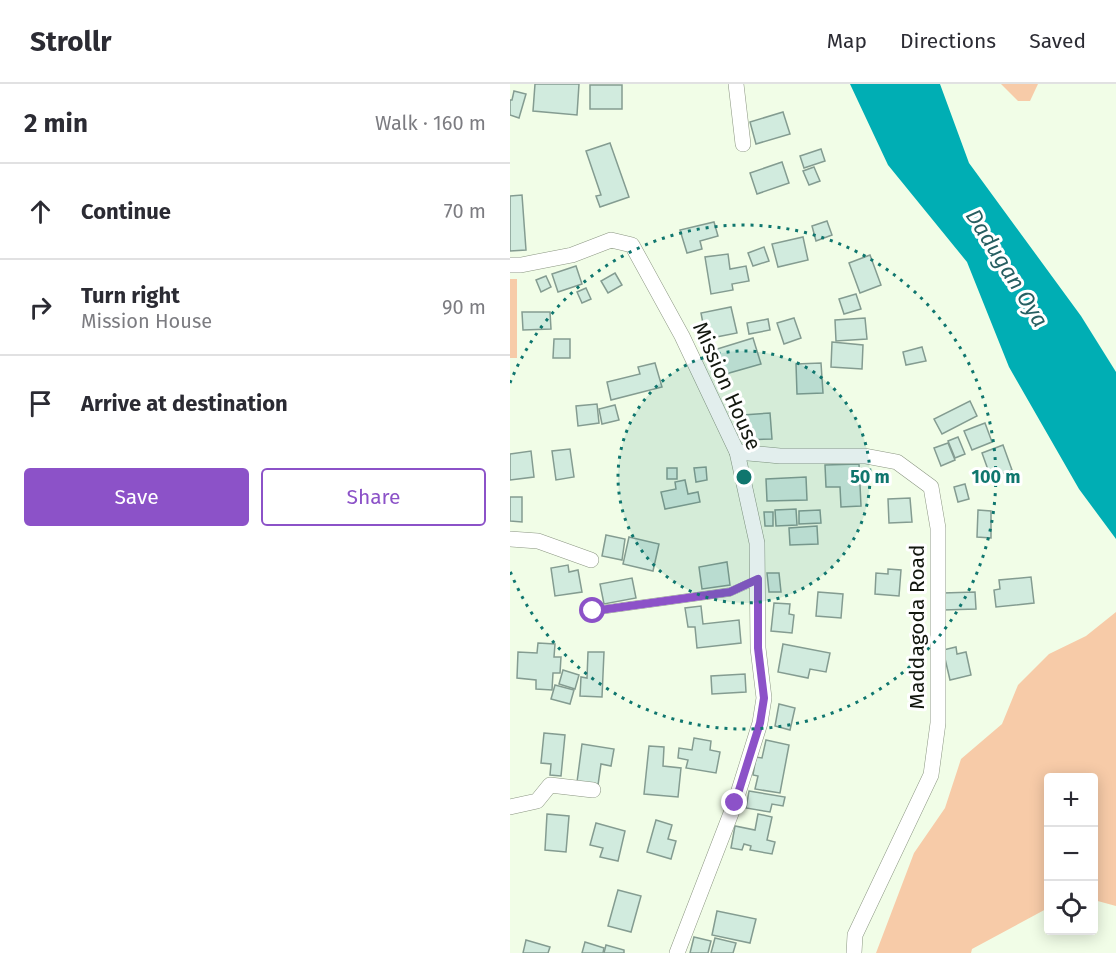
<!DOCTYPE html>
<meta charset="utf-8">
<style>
:root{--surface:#fff;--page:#f2f2f3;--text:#2b2b33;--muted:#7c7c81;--line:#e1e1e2;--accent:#8c52c8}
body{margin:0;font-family:"Fira Sans",sans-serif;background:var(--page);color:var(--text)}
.controls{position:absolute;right:18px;bottom:18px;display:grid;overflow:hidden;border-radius:6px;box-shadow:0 3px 15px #0003}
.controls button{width:54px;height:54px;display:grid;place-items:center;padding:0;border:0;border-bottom:2px solid var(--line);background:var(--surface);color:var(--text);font:30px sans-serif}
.stop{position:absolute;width:18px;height:18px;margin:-14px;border:4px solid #8c52c8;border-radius:50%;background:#fff}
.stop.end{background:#8c52c8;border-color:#fff;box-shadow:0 2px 6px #0008}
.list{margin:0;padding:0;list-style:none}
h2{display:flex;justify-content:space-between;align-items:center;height:78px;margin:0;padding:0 24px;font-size:26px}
h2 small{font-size:20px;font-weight:400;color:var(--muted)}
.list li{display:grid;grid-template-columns:39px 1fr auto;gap:18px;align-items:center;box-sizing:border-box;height:96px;padding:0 24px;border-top:2px solid var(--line)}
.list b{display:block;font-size:22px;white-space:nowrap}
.list p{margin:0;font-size:20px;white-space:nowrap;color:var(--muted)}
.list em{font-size:20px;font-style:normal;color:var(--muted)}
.actions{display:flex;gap:12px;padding:18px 24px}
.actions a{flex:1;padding:14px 0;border:2px solid var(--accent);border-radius:6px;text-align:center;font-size:21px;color:var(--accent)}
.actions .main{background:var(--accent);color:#fff}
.icon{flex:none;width:33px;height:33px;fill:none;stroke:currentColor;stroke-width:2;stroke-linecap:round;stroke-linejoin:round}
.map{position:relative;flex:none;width:606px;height:869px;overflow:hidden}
header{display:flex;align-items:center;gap:36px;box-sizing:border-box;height:84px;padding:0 30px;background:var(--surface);border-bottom:2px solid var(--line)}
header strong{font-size:28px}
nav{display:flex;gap:33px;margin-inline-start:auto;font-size:21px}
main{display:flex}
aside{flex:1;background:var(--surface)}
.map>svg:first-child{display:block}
.green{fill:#f7cba8}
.water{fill:#00aeb4}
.building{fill:#d1ebde;stroke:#849c91;stroke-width:1.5}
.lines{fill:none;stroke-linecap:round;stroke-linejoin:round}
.lane-casing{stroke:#8b9682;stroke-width:9}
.street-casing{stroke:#8b9682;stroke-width:16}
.lane{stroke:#fff;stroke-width:8}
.street{stroke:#fff;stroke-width:15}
.route{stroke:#8c52c8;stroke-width:8}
.ring{fill:none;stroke:#0f766e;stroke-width:3;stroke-dasharray:3 6}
.labels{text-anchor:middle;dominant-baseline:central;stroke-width:6;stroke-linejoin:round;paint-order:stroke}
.street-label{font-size:21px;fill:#12160e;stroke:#fff}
.water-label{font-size:22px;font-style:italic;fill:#265e61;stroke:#fff}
.centre{fill:#0f766e;stroke:#fff;stroke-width:3}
.ring-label{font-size:18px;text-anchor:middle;font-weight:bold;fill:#0f766e;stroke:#fff;stroke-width:6;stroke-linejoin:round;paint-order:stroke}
</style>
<header>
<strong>Strollr</strong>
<nav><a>Map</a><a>Directions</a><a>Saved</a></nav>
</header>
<main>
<aside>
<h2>2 min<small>Walk · 160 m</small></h2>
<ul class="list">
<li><svg class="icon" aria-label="ahead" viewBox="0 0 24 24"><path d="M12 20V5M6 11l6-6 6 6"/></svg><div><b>Continue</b></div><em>70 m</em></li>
<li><svg class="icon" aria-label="right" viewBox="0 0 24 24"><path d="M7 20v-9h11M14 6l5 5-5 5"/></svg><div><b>Turn right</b><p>Mission House</p></div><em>90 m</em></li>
<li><svg class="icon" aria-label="arrive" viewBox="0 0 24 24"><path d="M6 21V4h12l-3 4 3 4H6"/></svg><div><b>Arrive at destination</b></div></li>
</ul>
<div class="actions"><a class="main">Save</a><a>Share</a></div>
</aside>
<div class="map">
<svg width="606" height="869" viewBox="0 0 606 869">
<rect width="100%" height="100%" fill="#f1fde7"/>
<g class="green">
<path d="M491 0H528L520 17H508Z"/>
<rect x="0" y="195" width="7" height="79"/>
<path d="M606 528V822L584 816V694H538V824L462 865 461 869H366L404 769 435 724 451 675 492 640 508 601 539 570 576 552Z"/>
</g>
<path class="water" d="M340 0H430L459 79 571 232 606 288V455L569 405 499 283 457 178 378 81Z"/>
<g class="building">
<path d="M25 0H69L67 31 23 27Z"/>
<rect x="80" y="1" width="32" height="24"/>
<path d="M4 7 16 10 9 34 0 31V16H2Z"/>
<path d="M273 28 280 50 246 60 240 38Z"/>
<path d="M100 59 119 113 90 123 86 112 91 111 76 67Z"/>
<path d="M311 65 315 77 294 84 290 72Z"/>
<path d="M272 78 279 99 247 110 240 89Z"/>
<path d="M304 83 310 97 299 101 293 87Z"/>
<path d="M12 111 16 166 0 167V112Z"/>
<path d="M317 137 322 151 306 157 302 142Z"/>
<path d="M204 138 208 152 190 157 192 165 177 169 170 146Z"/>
<path d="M293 153 298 176 268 183 262 160Z"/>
<path d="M254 163 259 177 243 182 238 169Z"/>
<path d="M218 170 220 185 236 182 239 197 222 200 223 206 201 210 195 173Z"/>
<path d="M360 171 371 201 350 209 339 179Z"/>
<path d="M66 182 72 200 48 208 42 190Z"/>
<path d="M105 189 112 201 98 209 91 197Z"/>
<path d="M36 192 41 203 31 208 26 196Z"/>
<path d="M76 204 81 215 72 219 67 208Z"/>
<path d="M346 210 351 225 334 230 329 215Z"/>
<path d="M221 223 227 249 196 255 191 229Z"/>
<path d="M12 228H40L41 245 13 246Z"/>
<path d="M284 234 291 254 274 260 267 239Z"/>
<path d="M355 234 357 255 326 257 325 236Z"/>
<path d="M258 235 260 246 239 250 237 239Z"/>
<path d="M243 254 251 280 212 291 204 266Z"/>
<path d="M44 255H60V274H43Z"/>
<path d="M322 258 353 261 352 285 321 283Z"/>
<path d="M412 263 416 277 396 281 393 268Z"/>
<path d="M145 279 152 303 101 316 97 298 130 290 128 283Z"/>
<path d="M311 279 313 309 287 310 286 280Z"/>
<path d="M460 317 467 332 432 350 424 335Z"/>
<path d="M87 320 89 339 68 342 66 322Z"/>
<path d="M105 321 109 336 92 340 89 325Z"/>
<path d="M260 329 262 355 234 356 233 331Z"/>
<path d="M475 339 482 358 462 366 454 347Z"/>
<path d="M448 353 455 370 445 374 438 357Z"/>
<path d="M438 359 445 376 431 382 424 364Z"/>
<path d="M493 361 502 386 481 394 472 369Z"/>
<path d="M60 365 64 393 46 396 42 367Z"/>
<path d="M21 367 24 393 0 396V370Z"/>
<path d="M349 380 351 422 331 423 330 403H316L315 381Z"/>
<path d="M196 383 197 396 186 398 184 384Z"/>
<rect x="157" y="384" width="10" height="11"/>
<path d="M296 393 297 416 257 417 256 395Z"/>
<path d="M175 396 178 410 188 408 190 418 155 425 151 408 166 405 165 398Z"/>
<path d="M455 400 459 415 448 418 444 403Z"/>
<path d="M0 413H12V438L0 437Z"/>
<path d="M400 414 402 438 379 439 378 415Z"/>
<path d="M286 425 287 441 266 442 265 426Z"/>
<path d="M310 426 311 439 289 440V427Z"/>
<path d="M468 426 481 427V454L467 453Z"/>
<path d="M254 428H263V442H255Z"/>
<path d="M307 442 308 460 280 461 279 444Z"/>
<path d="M96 451 115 455 112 476 92 472Z"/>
<path d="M119 453 149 460 143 487 113 480Z"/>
<path d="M217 478 220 501 192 505 189 483Z"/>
<path d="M58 481 59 488 68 486 72 508 45 512 41 484Z"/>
<path d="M378 485 391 486 389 512 365 510 366 489 378 490Z"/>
<path d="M257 489H269L271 508H259Z"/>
<path d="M521 493 524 519 486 523 484 506 490 505 489 496Z"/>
<path d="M122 494 126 514 94 520 90 500Z"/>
<path d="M308 508 333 510 331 534 306 532Z"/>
<path d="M465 508 466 525 433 526V509Z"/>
<path d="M264 519 280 520 279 530 284 531 282 549 261 547Z"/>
<path d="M191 522 193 540 229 536 231 559 187 564 185 543H178L175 524Z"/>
<path d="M28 559 45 560 44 573H51L50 589H43L42 606 26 605V596L7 594 8 568 27 569Z"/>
<path d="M273 560 320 569 316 588 300 585 298 594 268 588Z"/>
<path d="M446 563 447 570 456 568 461 591 440 596 433 566Z"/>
<path d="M78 568H94L92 613 70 612 71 593 77 594Z"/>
<path d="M53 586 69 591 65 605 49 600Z"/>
<path d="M235 590 236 608 202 610 201 592Z"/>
<path d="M45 601 64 606 60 620 41 615Z"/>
<path d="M269 620 285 624 280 646 265 642Z"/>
<path d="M34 649 55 651 51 692 40 691 41 680 31 679Z"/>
<path d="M184 654 201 657 200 666 210 668 206 689 176 684 178 676 168 674 169 664 182 666Z"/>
<path d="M256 656 279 661 270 709 245 705 248 692 243 691 246 673 252 674Z"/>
<path d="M72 660 104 665 101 682 91 680 88 701 67 698Z"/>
<path d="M139 662 154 663 153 682 171 684 168 713 134 710Z"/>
<path d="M239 707 275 713 273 722 262 720 260 728 236 724Z"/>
<path d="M37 730 59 732 56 768 35 766Z"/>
<path d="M248 730 262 733 257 756 265 758 262 770 240 766 241 762 234 760 232 766 221 764 225 742 245 746Z"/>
<path d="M146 736 162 741 158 755 166 757 161 775 137 768Z"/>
<path d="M86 739 115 747 108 777 90 773 93 764 80 761Z"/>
<path d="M108 806 131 812 121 848 98 842Z"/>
<path d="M207 827 246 835 240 859 202 851Z"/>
<path d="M184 853 201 857 198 869H180Z"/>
<path d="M205 854 226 859 223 869H201Z"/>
<path d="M16 856 40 863 38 869H13Z"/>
<path d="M75 858 94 864 93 869H72Z"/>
<path d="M96 861 114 866V869H94Z"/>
</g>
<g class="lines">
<defs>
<path id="lane" d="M83 527 220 508 247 496"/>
<g id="street">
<path d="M226 0 233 60"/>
<path d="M0 181H11L62 171 101 156 122 161 172 252 227 368 247 459 248 564 254 614 250 639 225 719 167 869"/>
<path d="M227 368 270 372H355L387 378 421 403 428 444V639L421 691 345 851 344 869"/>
<path d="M0 455 28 457 81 476"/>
<path d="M0 723 27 717 40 701 83 706"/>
</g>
</defs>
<use href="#lane" class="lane-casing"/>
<use href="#street" class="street-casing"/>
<use href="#lane" class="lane"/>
<use href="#street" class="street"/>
</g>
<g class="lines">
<path class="route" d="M83 527 220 508 248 495V564L254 614 250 639 225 719"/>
</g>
<circle cx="234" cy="393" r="126" fill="#0f766e" fill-opacity=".12"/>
<g class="ring">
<circle cx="234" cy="393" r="126"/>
<path d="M0 299A252 252 0 1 1 0 487"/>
</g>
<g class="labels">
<g class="street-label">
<text transform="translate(217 302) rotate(66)">Mission House</text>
<text transform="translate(407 543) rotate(-90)">Maddagoda Road</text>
</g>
<g class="water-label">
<text transform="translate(497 184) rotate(58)">Dadugan Oya</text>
</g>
</g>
<circle cx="234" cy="393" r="9" class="centre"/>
<g class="ring-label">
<text x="360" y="399">50 m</text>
<text x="486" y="399">100 m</text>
</g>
</svg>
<div class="controls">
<button>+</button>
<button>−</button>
<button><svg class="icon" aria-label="locate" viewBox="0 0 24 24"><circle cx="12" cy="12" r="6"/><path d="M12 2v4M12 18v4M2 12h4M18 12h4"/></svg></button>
</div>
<div class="stop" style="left:83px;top:527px"></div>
<div class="stop end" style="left:225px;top:719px"></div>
</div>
</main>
